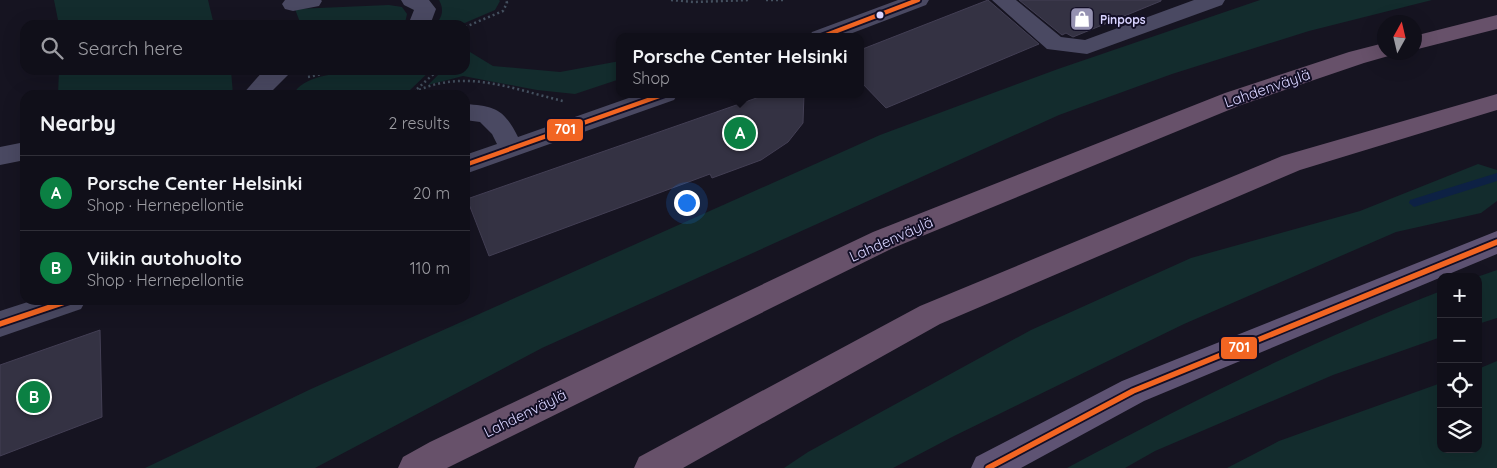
<!DOCTYPE html>
<meta charset="utf-8">
<style>
:root{--surface:#100f19;--page:#1e1d26;--text:#f1f3f6;--muted:#9c9ca2;--line:#302f38;--accent:#0b8043}
body{margin:0;font-family:Quicksand,sans-serif;background:var(--page);color:var(--text)}
.controls{position:absolute;right:15px;bottom:15px;display:grid;overflow:hidden;border-radius:10px;box-shadow:0 5px 20px #0002}
.controls button{width:45px;height:45px;display:grid;place-items:center;padding:0;border:0;border-bottom:1px solid var(--line);background:var(--surface);color:var(--text);font:25px sans-serif}
.compass{position:absolute;left:1377px;top:15px;width:45px;height:45px;border-radius:50%;background:var(--surface);box-shadow:0 5px 20px #0002;rotate:8deg}
.you{position:absolute;left:686px;top:202px;width:18px;height:18px;margin:-12px;border:4px solid #fff;border-radius:50%;background:#1a73e8;box-shadow:0 0 0 8px #1a73e833}
.badge{display:grid;place-items:center;width:32px;height:32px;border-radius:50%;background:var(--accent);color:#fff;font-size:16px;font-weight:700}
.pin{position:absolute;translate:-50% -50%;border:2px solid #fff;box-shadow:0 1px 5px #0006}
.popup{position:absolute;left:616px;top:33px;width:248px;height:65px;box-sizing:border-box;display:grid;place-content:center;border-radius:10px;background:var(--surface);filter:drop-shadow(0 1px 4px #0005);font-size:16px;white-space:nowrap;color:var(--muted)}
.popup b{font-size:19px;color:var(--text)}
.popup::after{content:'';position:absolute;left:50%;top:100%;margin-left:-10px;border:10px solid transparent;border-top-color:var(--surface)}
.list{margin:0;padding:0;list-style:none}
h2{display:flex;justify-content:space-between;align-items:center;height:65px;margin:0;padding:0 20px;font-size:21px}
h2 small{font-size:16px;font-weight:400;color:var(--muted)}
.list li{display:grid;grid-template-columns:32px 1fr auto;gap:15px;align-items:center;box-sizing:border-box;height:75px;padding:0 20px;border-top:1px solid var(--line)}
.list b{display:block;font-size:19px;white-space:nowrap}
.list p{margin:0;font-size:16px;white-space:nowrap;color:var(--muted)}
.list em{font-size:16px;font-style:normal;color:var(--muted)}
.icon{flex:none;width:28px;height:28px;fill:none;stroke:currentColor;stroke-width:2;stroke-linecap:round;stroke-linejoin:round}
.map{position:relative;flex:none;width:1497px;height:468px;overflow:hidden}
.search{position:absolute;background:var(--surface);box-shadow:0 5px 20px #0002;left:20px;top:20px;width:450px;height:55px;display:flex;align-items:center;gap:12px;box-sizing:border-box;padding:0 18px;border-radius:15px;color:var(--muted);font-size:19px}
.panel{position:absolute;background:var(--surface);box-shadow:0 5px 20px #0002;left:20px;top:90px;width:450px;height:215px;border-radius:15px}
.map>svg:first-child{display:block}
.green{fill:#132c2d}
.lines{fill:none;stroke-linecap:round;stroke-linejoin:round}
.stream{fill:#0d2144;fill-rule:evenodd}
.building{fill:#343243;stroke:#433f54}
.path{stroke:#44505f;stroke-width:2.5;stroke-dasharray:2 3;stroke-linecap:butt}
.minor{fill:#4a4962;fill-rule:evenodd}
.major{fill:#5e5373;fill-rule:evenodd}
.highway{fill:#67516a;fill-rule:evenodd}
.bus-1-far1-casing{stroke:#130f26;stroke-width:8}
.bus-1-casing{stroke:#130f26;stroke-width:9}
.bus-1-far1{stroke:#f26522;stroke-width:4.5}
.bus-1{stroke:#f26522;stroke-width:5.5}
.bus-dot{fill:#d9d4ff;stroke:#130f26;stroke-width:2}
.labels{text-anchor:middle;dominant-baseline:central;stroke-width:4;stroke-linejoin:round;paint-order:stroke}
.far-poi-label{font-size:12px;font-weight:bold;fill:#d9d4ff;stroke:#130f26;text-anchor:start}
.street-label{font-size:15px;fill:#d9d4ff;stroke:#130f26}
.line-badge{stroke:#130f26;stroke-width:2}
.badge-label{font-size:14px;text-anchor:middle;font-weight:bold;fill:#fff}
</style>
<div class="map">
<svg width="1497" height="468" viewBox="0 0 1497 468">
<rect width="100%" height="100%" fill="#161421"/>
<g class="green">
<path d="M54 0H208L214 25H59Z"/>
<path d="M439 0H499L500 1 495 10 460 25H435C443 17 444 9 439 0Z"/>
<path d="M1260 0H1432L1309 31 1172 74 1059 115 542 348 315 468H145L311 389 880 135 1058 69Z"/>
<path d="M389 5 402 7 407 14 405 23 402 25H301L295 9Z"/>
<path d="M465 49 493 66 560 72 620 61V79L575 94 537 90 463 76 428 85 443 70H465Z"/>
<path d="M59 70H231L233 95H208L205 90 162 95H58Z"/>
<path d="M357 70H431L410 90 397 95H293C304 74 336 75 357 70Z"/>
<path d="M1478 164 1497 170V201L1481 213 1396 232 1184 324 954 436 893 468H784L808 452 1031 330 1191 258 1360 211Z"/>
<path d="M1497 270V318L1478 324 1477 277Z"/>
<path d="M1441 291V337L1333 375 1155 451 1125 468H1067C1188 403 1312 341 1441 291Z"/>
<path d="M1497 361V468H1227L1279 441 1441 383V449H1478V369Z"/>
</g>
<g class="lines">
<path class="stream" d="M1497 173V181L1414 207 1409 203 1410 200Z"/>
</g>
<g class="building">
<path d="M988 0 1039 44 886 108 860 81V50Z"/>
<path d="M1019 0H1161V1L1073 37 1066 33 1062 35Z"/>
<path d="M768 94H804L803 123 788 142 761 160 712 178 710 174 489 256 467 199Z"/>
<path d="M100 330 102 417 0 456V365Z"/>
</g>
<g class="lines">
<g class="path">
<path d="M671 0 694 2 750 0"/>
<path d="M766 0H784"/>
<path d="M465 27 503 11 507 3 506 0"/>
<path d="M308 77 340 70"/>
<path d="M417 89 438 70"/>
<path d="M405 95C417 91 429 85 442 83 482 75 524 92 563 101"/>
</g>
<g class="minor">
<path d="M285 0H321L322 1 319 6 293 11 285 9 282 4Z"/>
<path d="M401 0H429L436 9 430 25H408L414 10 404 5Z"/>
<path d="M898 0H929L926 5 842 37H809L812 32Z"/>
<path d="M992 0H1016L1061 37 1085 40 1194 0H1225L1222 5 1087 54 1047 49Z"/>
<path d="M264 70H293L268 95H242Z"/>
<path d="M640 94H678L674 100 465 174V155L497 144 492 134 480 122 465 120V104C495 106 504 109 518 137Z"/>
<path d="M25 142V160L0 165V147Z"/>
<path d="M34 300H86L81 309 0 337V311Z"/>
</g>
<path class="major" d="M1497 231V254L1144 401 1021 468H971L976 457 1122 381Z"/>
<g class="highway">
<path d="M1497 15V29L1414 50V36Z"/>
<path d="M1384 43V52H1394L1392 55 1364 63 1241 105 893 248 447 468H398L403 457 430 442 873 232 1225 93 1349 52Z"/>
<path d="M1497 94V110L1300 170 940 324 683 468H634L639 457 920 306 1282 156Z"/>
</g>
<defs>
<g id="bus-1-far1">
<path d="M821 37 918 0"/>
<path d="M465 165 665 94"/>
</g>
<g id="bus-1">
<path d="M0 324 71 300"/>
<path d="M988 468 1133 391 1497 242"/>
</g>
</defs>
<use href="#bus-1-far1" class="bus-1-far1-casing"/>
<use href="#bus-1" class="bus-1-casing"/>
<use href="#bus-1-far1" class="bus-1-far1"/>
<use href="#bus-1" class="bus-1"/>
</g>
<defs>
<symbol id="shop-square" viewBox="-11 -11 22 22"><rect x="-9" y="-9" width="18" height="18" rx="4" fill="#9591b1" stroke="#130f26"/><path d="M-5-2.5h2.3a2.7 3.5 0 0 1 5.4 0H5L5.5 6h-11ZM-1.5-2.5h3a1.5 2.3 0 0 0-3 0Z" fill="#fff"/></symbol>
</defs>
<g fill-rule="evenodd">
<use href="#shop-square" x="1068" y="5" width="28" height="28"/>
</g>
<circle class="bus-dot" cx="880" cy="15" r="4.5"/>
<g class="labels">
<g class="far-poi-label">
<text x="1100" y="19">Pinpops</text>
</g>
<g class="street-label">
<text transform="translate(1267 88) rotate(-19)">Lahdenväylä</text>
<text transform="translate(891 239) rotate(-24)">Lahdenväylä</text>
<text transform="translate(525 413) rotate(-26)">Lahdenväylä</text>
</g>
</g>
<g class="line-badge">
<rect x="546" y="118" width="38" height="24" rx="5" fill="#f26522"/>
<rect x="1220" y="336" width="38" height="24" rx="5" fill="#f26522"/>
</g>
<g class="badge-label">
<text x="565" y="134">701</text>
<text x="1239" y="352">701</text>
</g>
</svg>
<div class="controls">
<button>+</button>
<button>−</button>
<button><svg class="icon" aria-label="locate" viewBox="0 0 24 24"><circle cx="12" cy="12" r="6"/><path d="M12 2v4M12 18v4M2 12h4M18 12h4"/></svg></button>
<button><svg class="icon" aria-label="layers" viewBox="0 0 24 24"><path d="M12 4l9 5-9 5-9-5zM3 14l9 5 9-5"/></svg></button>
</div>
<svg class="compass" viewBox="-18 -18 36 36"><path d="M0-13l5 13h-10z" fill="#e53935"/><path d="M0 13l5-13h-10z" fill="#9c9ca2"/></svg>
<div class="you"></div>
<div class="pin badge" style="left:740px;top:133px">A</div>
<div class="popup"><b>Porsche Center Helsinki</b>Shop</div>
<div class="pin badge" style="left:34px;top:397px">B</div>
<div class="search"><svg class="icon" aria-label="search" viewBox="0 0 24 24"><circle cx="10" cy="10" r="6"/><path d="M15 15l6 6"/></svg>Search here</div>
<section class="panel">
<h2>Nearby<small>2 results</small></h2>
<ul class="list">
<li><span class="badge">A</span><div><b>Porsche Center Helsinki</b><p>Shop · Hernepellontie</p></div><em>20 m</em></li>
<li><span class="badge">B</span><div><b>Viikin autohuolto</b><p>Shop · Hernepellontie</p></div><em>110 m</em></li>
</ul>
</section>
</div>
